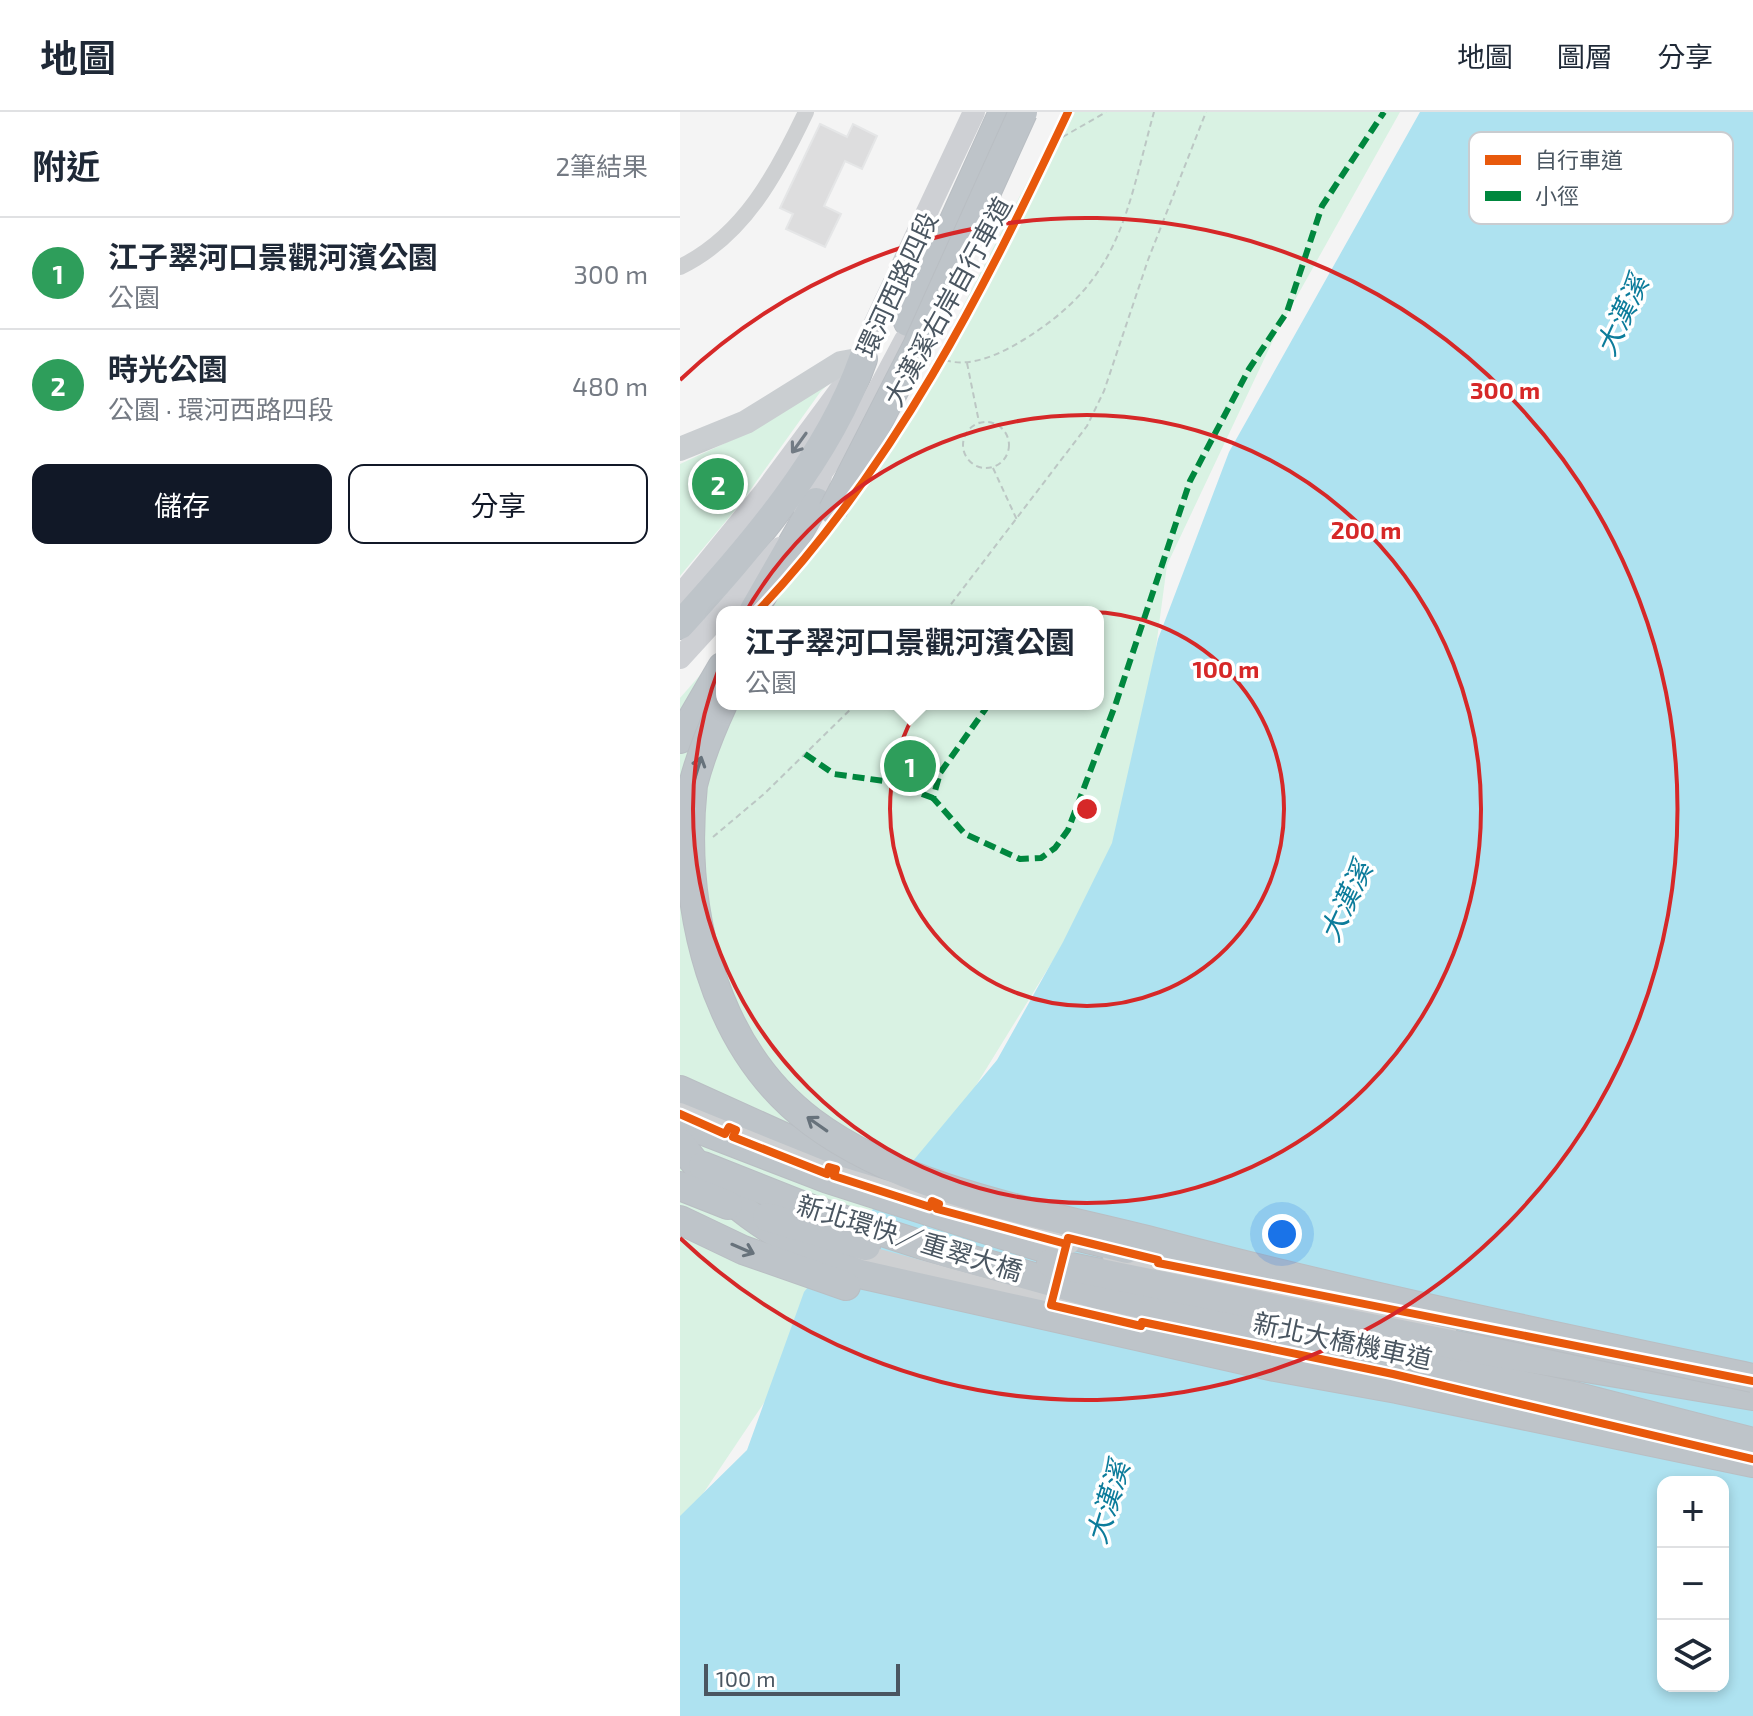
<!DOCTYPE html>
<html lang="zh-TW">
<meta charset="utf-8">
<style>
:root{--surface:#fff;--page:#f6f6f7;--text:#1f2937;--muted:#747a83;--line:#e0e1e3;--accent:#111827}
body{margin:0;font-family:"Exo 2","Noto Sans TC",sans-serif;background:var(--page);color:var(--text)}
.controls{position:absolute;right:24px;bottom:24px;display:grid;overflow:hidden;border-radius:16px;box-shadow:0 4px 12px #0003}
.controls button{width:72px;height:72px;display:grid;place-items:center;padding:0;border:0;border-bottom:2px solid var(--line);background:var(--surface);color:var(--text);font:40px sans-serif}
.scale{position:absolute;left:24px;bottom:20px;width:196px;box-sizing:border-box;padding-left:8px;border:4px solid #4a5661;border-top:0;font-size:22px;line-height:28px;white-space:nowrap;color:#4a5661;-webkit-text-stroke:6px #fff;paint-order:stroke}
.you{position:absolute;left:602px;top:1122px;width:28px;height:28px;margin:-20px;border:6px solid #fff;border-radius:50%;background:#1a73e8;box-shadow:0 0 0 12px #1a73e833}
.badge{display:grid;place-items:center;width:52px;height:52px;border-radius:50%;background:var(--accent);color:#fff;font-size:26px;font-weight:700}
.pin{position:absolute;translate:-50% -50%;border:4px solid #fff;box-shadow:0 2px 8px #0006}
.popup{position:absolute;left:36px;top:494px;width:388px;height:104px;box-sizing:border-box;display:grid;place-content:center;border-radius:16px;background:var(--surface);filter:drop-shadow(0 2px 6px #0005);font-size:26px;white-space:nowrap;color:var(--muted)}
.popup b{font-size:30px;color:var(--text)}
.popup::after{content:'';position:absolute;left:50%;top:100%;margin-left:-16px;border:16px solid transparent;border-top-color:var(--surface)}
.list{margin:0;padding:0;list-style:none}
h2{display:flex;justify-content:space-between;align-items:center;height:104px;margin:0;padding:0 32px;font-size:34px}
h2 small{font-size:26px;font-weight:400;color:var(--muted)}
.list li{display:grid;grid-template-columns:52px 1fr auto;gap:24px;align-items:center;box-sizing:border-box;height:112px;padding:0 32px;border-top:2px solid var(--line)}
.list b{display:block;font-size:30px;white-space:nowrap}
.list p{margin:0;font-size:26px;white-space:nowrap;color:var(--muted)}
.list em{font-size:26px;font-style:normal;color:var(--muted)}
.actions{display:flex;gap:16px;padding:24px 32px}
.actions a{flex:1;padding:18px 0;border:2px solid var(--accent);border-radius:16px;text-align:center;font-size:28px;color:var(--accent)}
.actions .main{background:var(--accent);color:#fff}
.icon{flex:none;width:44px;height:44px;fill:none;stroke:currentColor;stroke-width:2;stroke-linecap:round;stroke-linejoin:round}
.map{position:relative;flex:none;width:1073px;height:1604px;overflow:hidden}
header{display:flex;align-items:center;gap:48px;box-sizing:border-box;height:112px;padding:0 40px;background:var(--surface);border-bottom:2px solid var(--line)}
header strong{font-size:38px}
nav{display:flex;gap:44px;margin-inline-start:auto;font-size:28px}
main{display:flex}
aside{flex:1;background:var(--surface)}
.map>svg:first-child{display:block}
.green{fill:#d9f2e3}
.water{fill:#aee2f0;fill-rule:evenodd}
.building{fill:#ddddde;stroke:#e5e6e7;stroke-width:2}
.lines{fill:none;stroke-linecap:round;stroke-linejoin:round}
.highway-casing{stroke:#b9bec3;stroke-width:30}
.path{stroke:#bcc7c4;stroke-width:2;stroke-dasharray:6 4;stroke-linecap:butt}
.street{stroke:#ced0d2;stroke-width:16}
.secondary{stroke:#ced0d4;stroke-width:22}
.primary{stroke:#caced1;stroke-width:24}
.highway{stroke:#bec4c9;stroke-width:28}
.highway-bridge-casing{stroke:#b9bec3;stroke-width:30;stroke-linecap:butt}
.street-bridge{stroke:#ced0d2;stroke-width:16}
.highway-bridge{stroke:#bec4c9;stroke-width:28}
.quiet{stroke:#00873e;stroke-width:6;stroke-dasharray:12 6;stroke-linecap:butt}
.cycleway-casing{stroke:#fff;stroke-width:13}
.cycleway{stroke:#e8590c;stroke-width:8}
.oneway{stroke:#727b84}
.oneway2{stroke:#67727b}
.ring{fill:none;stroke:#d62828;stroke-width:4}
.labels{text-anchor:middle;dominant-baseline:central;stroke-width:7;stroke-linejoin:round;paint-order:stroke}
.street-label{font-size:26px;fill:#4a5661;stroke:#fff}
.water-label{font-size:28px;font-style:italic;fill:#0c7c9b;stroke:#fff}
.key{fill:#fff;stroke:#c9ccd0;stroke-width:2}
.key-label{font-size:22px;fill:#4a5661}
.centre{fill:#d62828;stroke:#fff;stroke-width:4}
.ring-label{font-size:24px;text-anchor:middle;font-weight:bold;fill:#d62828;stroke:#fff;stroke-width:7;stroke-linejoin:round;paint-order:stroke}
</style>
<header>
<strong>地圖</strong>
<nav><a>地圖</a><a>圖層</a><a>分享</a></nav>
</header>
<main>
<aside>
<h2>附近<small>2筆結果</small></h2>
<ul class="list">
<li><span class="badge" style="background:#2e9e5b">1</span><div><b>江子翠河口景觀河濱公園</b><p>公園</p></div><em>300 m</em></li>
<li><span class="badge" style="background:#2e9e5b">2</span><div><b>時光公園</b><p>公園 · 環河西路四段</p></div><em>480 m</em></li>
</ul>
<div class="actions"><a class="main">儲存</a><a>分享</a></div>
</aside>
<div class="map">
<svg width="1073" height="1604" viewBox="0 0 1073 1604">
<rect width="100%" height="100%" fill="#f4f4f4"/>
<g class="green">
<path d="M383 0H720L597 220 487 453 451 722 287 988 0 1416V586L42 538V592H418V500H75L198 360Z"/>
<path d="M152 269 141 279 61 391 0 464V352L65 322Z"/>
</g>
<path class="water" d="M740 0H1073V1604H0V1404L67 1338 124 1180 317 948 383 830 432 731 478 527 549 340ZM983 1370H1043V1574H983Z"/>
<path class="building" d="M140 12 167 25 173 12 197 24 182 57 165 49 144 94 161 102 145 135 106 117 113 102 100 96Z"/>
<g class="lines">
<defs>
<g id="highway">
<path d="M228 210 323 0"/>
<path d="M73 500 136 390"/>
<path d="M0 513C70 435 148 347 183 247"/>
<path d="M0 627 42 555"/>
<path d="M0 978 135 1039 239 1079"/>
<path d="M0 1010 148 1067 373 1139"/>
<path d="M0 1031C45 1096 107 1133 180 1162L595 1255 717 1277 1073 1351"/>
<path d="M23 1054 134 1098 267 1141 419 1183 898 1285 1073 1330"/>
<path d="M0 1074 48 1093"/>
<path d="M87 1105 186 1134"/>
<path d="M0 1108 63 1138 166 1174"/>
<path d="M351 1113 447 1137"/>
<path d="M371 1151 800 1238 1073 1284"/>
</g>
</defs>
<use href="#highway" class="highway-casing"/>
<g class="path">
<path d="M374 30 426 0"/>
<path d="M265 248C289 256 318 243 340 230 441 169 445 105 474 0"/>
<path d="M287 251 299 310"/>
<circle cx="306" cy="333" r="23"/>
<path d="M313 356 337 408"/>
<path d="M265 500 407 314 424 279 468 148 526 0"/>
<path d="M33 725 84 682 176 592"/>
</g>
<g class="street">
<path d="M0 155C64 124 97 61 126 0"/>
<path d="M177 1139 316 1177 520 1219"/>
<path d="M431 1145 769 1215"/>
<path d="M750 1267 836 1288"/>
</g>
<g class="secondary">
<path d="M125 401 134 389 142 360 191 292 225 228"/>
<path d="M0 484 83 382 183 247 193 215 294 0"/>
<path d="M42 500 100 436"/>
<path d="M0 546 42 500"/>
</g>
<path class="primary" d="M0 337 66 310 161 251 183 247"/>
<use href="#highway" class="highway"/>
<defs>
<g id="highway-bridge">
<path d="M153 398 237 234 343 0"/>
<path d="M43 592C31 618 20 645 13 673 0 795 32 935 132 1010 227 1081 367 1102 479 1131 676 1183 874 1224 1073 1266"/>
</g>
</defs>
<use href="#highway-bridge" class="highway-bridge-casing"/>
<path class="street-bridge" d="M0 999 151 1060 391 1133"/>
<use href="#highway-bridge" class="highway-bridge"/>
<g class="quiet">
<path d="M309 592 260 661 253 686 285 722 340 747 361 746 375 736 388 718 436 591 510 369 569 257 607 200 642 94 704 0"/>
<path d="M125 642 154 662 211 670 253 686"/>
</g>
<defs>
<g id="cycleway">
<path d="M77 500C214 356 304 178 388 0"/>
<path d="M0 1002 45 1022 49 1015 56 1018 53 1025 147 1062 149 1055 156 1057 154 1064 250 1095 252 1089 259 1092 257 1097 386 1132"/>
<path d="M1073 1269 478 1151V1148L388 1126 371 1193 461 1214 462 1210 713 1262 1073 1347"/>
</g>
</defs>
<use href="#cycleway" class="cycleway-casing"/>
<use href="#cycleway" class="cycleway"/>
</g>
<defs><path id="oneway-shaft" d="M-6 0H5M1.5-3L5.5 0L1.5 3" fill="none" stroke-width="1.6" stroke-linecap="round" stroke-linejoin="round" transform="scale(2)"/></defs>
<use class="oneway" href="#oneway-shaft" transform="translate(119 331) rotate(126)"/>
<g class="oneway2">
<use href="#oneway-shaft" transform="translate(18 656) rotate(-73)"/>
<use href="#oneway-shaft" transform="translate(137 1012) rotate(-145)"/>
<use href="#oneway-shaft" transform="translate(63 1137) rotate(23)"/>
</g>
<g class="ring">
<circle cx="407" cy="697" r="197"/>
<circle cx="407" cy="697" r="394"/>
<path d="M0 268A591 591 0 1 1 0 1126"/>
</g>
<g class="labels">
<g class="street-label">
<text transform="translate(216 172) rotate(-65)">環河西路四段</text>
<text transform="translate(267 189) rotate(-61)">大漢溪右岸自行車道</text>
<text transform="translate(230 1125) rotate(17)">新北環快／重翠大橋</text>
<text transform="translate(663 1228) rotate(12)">新北大橋機車道</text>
</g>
<g class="water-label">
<text transform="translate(941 203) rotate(-65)">大漢溪</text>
<text transform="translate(665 789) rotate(-65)">大漢溪</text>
<text transform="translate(427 1390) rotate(-73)">大漢溪</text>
</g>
</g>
<rect x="789" y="20" width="264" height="92" rx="12" class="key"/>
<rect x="805" y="43" width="36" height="10" fill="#e8590c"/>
<rect x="805" y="79" width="36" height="10" fill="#00873e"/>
<g class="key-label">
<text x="855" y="56">自行車道</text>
<text x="855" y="92">小徑</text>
</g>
<circle cx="407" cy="697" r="12" class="centre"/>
<g class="ring-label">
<text x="825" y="287">300 m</text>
<text x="686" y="427">200 m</text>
<text x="546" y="566">100 m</text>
</g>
</svg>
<div class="controls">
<button>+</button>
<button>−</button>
<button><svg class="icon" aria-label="layers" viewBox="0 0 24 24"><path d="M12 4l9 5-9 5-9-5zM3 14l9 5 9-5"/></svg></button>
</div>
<div class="scale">100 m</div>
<div class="you"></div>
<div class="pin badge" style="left:230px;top:654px;background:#2e9e5b">1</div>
<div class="popup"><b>江子翠河口景觀河濱公園</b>公園</div>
<div class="pin badge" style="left:38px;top:372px;background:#2e9e5b">2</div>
</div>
</main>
